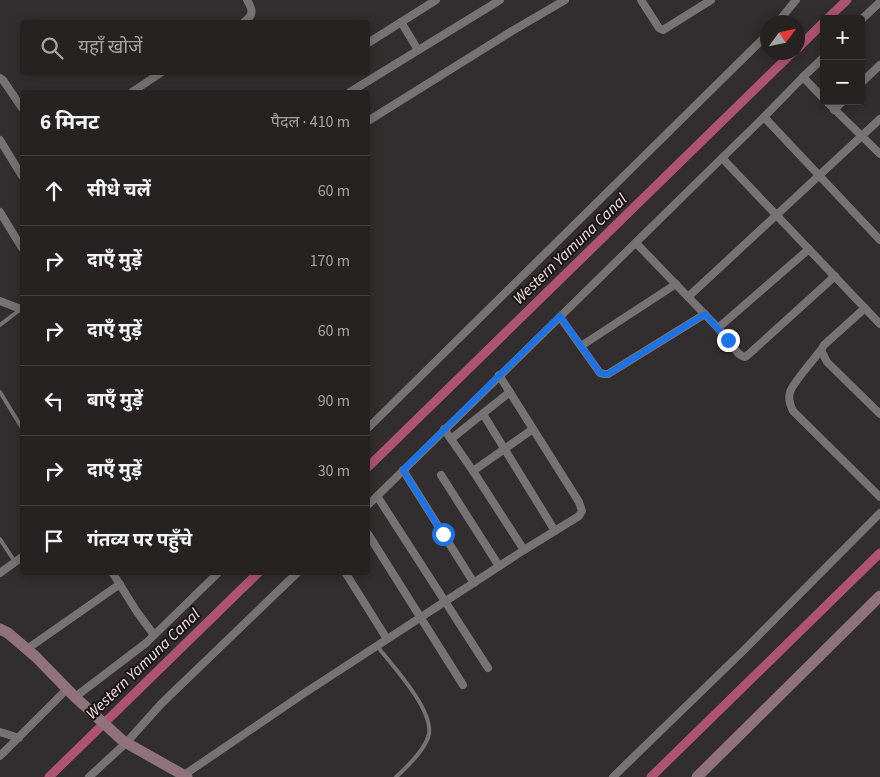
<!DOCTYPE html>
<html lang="hi">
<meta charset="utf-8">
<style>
:root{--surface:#262222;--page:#322f2f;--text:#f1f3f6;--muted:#a4a4a5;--line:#423f40}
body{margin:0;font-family:"Source Sans 3","Noto Sans Devanagari",sans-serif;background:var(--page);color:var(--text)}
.controls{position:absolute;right:15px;top:15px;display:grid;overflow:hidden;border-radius:5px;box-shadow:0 2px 12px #0003}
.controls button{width:45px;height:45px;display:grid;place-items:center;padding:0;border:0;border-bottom:1px solid var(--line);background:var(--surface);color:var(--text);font:25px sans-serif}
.compass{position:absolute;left:760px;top:15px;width:45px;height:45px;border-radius:50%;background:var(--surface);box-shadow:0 2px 12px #0003;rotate:57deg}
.stop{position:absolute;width:15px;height:15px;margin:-11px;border:4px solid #1a73e8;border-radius:50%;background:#fff}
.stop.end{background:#1a73e8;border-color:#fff;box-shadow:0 1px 5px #0008}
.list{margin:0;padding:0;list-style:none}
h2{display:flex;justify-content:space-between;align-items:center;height:65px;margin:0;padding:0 20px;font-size:21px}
h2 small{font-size:16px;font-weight:400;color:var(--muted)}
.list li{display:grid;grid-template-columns:32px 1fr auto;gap:15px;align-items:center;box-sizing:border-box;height:70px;padding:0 20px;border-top:1px solid var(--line)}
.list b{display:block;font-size:19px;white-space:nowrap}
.list em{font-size:16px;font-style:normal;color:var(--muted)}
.icon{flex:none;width:28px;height:28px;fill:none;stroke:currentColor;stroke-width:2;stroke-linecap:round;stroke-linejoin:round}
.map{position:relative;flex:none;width:880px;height:777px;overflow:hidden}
.search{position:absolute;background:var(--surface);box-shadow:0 2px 12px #0003;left:20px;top:20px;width:350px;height:55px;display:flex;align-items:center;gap:12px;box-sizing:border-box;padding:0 18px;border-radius:5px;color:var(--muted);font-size:19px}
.panel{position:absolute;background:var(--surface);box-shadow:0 2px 12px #0003;left:20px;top:90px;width:350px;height:485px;border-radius:5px}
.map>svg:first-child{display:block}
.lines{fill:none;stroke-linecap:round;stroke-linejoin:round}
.canal{stroke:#ae5372;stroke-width:9}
.service{stroke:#777274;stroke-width:4}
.minor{stroke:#777274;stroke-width:8}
.secondary{stroke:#8f727c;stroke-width:11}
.route{stroke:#1a73e8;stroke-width:6}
.labels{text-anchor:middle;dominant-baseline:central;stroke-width:4;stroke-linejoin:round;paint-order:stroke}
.water-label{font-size:16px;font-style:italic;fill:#f5dbe1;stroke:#181617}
</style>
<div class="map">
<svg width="880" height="777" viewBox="0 0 880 777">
<rect width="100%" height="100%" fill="#322d2e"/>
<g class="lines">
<g class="canal">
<path d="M827 19 847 0"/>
<path d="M798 48 824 22"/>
<path d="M368 467 793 52"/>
<path d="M49 777 259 572"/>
<path d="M651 777 880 553"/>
</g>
<g class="service">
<path d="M0 325 21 309"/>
<path d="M0 392 22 428"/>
<path d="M0 539 15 562"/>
<path d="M377 646C392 665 433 709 429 734 426 748 407 767 396 777"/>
</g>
<g class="minor">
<path d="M641 0 659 28 663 30 711 0"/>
<path d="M861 20 880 2"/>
<path d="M244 22C254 15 253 10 247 0"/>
<path d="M401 22 418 50"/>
<path d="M778 22 796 0"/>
<path d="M368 43 436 0"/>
<path d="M803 77 824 57"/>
<path d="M0 78 3 80 22 108"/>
<path d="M861 83 880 65"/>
<path d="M132 92 162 72"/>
<path d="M350 92 500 0"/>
<path d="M826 101 880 154"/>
<path d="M834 110 843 101"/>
<path d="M764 117 803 77 824 99"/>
<path d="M368 121 512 31 565 0"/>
<path d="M0 140 22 176"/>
<path d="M722 158 764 117 880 240"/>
<path d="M0 212 22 248"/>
<path d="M636 243 718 328"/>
<path d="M809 249 718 328 738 353 742 356 745 357 749 354 835 276"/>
<path d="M688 297 880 119"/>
<path d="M0 301 18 308 22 309"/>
<path d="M865 308 824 345 821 350 827 362 880 414"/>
<path d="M560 317 600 373 604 374H608L705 314"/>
<path d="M581 346 676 284"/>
<path d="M821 350C814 359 792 384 790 392 788 399 790 405 793 411L880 497"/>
<path d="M483 414 555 531"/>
<path d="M368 428 768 34"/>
<path d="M444 429 473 471 524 550"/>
<path d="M451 439 510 392"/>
<path d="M403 470 474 583"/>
<path d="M473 471 533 429"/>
<path d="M441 475 499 566"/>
<path d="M377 496 488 668"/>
<path d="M368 505 722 158 880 324"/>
<path d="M368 534 463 685"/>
<path d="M112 572 137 612 154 635"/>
<path d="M345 572 387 639"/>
<path d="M0 573 22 557"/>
<path d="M27 649 120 584"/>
<path d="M75 697 146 643 219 572"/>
<path d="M0 732 19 738"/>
<path d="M0 756 67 689"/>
<path d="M184 775 303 694 524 550 579 516 582 511 579 502 499 375"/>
<path d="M89 777 126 743 161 704 298 572"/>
<path d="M613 777 743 651 880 513"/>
</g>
<g class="secondary">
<path d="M0 629 8 633 36 657 75 697 123 741 187 777"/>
<path d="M697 777 880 596"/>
</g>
</g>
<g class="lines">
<path class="route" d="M443 534 403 470 560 316 600 373 604 374H608L705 314 728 340"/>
</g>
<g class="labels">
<g class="water-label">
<text transform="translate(570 249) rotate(-44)">Western Yamuna Canal</text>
<text transform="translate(143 664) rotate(-44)">Western Yamuna Canal</text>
</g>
</g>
</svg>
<div class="controls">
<button>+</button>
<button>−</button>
</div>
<svg class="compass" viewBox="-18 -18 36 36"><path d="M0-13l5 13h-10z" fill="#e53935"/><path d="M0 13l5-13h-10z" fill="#a4a4a5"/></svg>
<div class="stop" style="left:443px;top:534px"></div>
<div class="stop end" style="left:728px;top:340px"></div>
<div class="search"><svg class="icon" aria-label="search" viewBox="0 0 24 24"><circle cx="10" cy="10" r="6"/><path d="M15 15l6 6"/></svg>यहाँ खोजें</div>
<section class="panel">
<h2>6 मिनट<small>पैदल · 410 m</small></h2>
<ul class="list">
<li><svg class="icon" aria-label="ahead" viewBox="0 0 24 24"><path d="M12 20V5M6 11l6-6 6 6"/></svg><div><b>सीधे चलें</b></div><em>60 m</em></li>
<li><svg class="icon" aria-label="right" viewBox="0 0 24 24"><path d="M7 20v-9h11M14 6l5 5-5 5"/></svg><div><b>दाएँ मुड़ें</b></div><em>170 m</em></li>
<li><svg class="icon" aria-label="right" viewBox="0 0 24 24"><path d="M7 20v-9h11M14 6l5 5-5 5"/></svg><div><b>दाएँ मुड़ें</b></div><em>60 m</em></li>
<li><svg class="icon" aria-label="left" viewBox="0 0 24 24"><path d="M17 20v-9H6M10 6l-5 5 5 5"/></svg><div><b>बाएँ मुड़ें</b></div><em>90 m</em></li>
<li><svg class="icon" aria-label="right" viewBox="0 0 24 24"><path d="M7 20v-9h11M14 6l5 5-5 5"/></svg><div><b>दाएँ मुड़ें</b></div><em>30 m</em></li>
<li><svg class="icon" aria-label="arrive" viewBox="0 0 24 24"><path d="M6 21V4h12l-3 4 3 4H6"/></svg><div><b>गंतव्य पर पहुँचे</b></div></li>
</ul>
</section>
</div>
